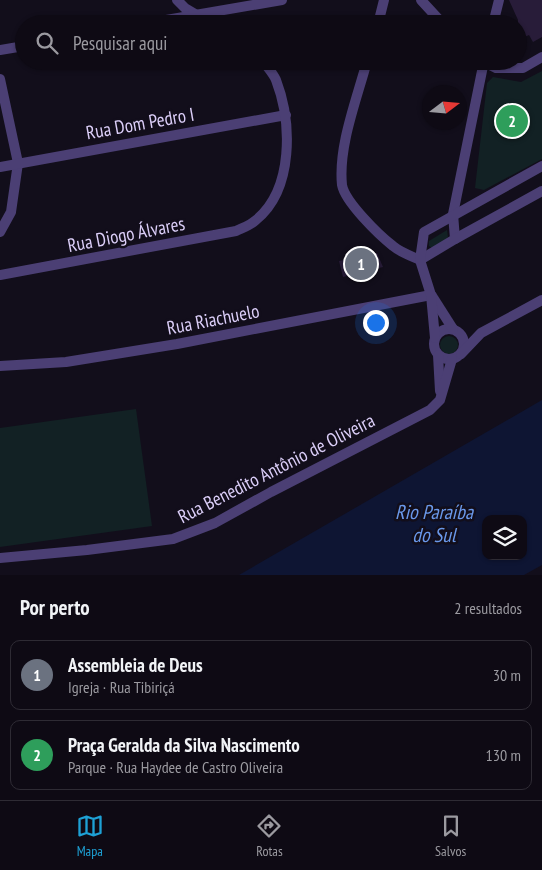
<!DOCTYPE html>
<html lang="pt">
<meta charset="utf-8">
<style>
:root{--surface:#0e0a14;--page:#1c1822;--text:#f1f3f6;--muted:#9b9aa0;--line:#2e2b34;--accent:#1ea1d5}
body{margin:0;font-family:"PT Sans Narrow",sans-serif;background:var(--page);color:var(--text)}
.controls{position:absolute;right:15px;bottom:15px;display:grid;overflow:hidden;border-radius:10px;box-shadow:0 1px 4px #0004}
.controls button{width:45px;height:45px;display:grid;place-items:center;padding:0;border:0;border-bottom:1px solid var(--line);background:var(--surface);color:var(--text);font:25px sans-serif}
.compass{position:absolute;left:422px;top:85px;width:45px;height:45px;border-radius:50%;background:var(--surface);box-shadow:0 1px 4px #0004;rotate:74deg}
.you{position:absolute;left:375px;top:322px;width:18px;height:18px;margin:-12px;border:4px solid #fff;border-radius:50%;background:#1a73e8;box-shadow:0 0 0 8px #1a73e833}
.badge{display:grid;place-items:center;width:32px;height:32px;border-radius:50%;background:var(--accent);color:#fff;font-size:16px;font-weight:700}
.pin{position:absolute;translate:-50% -50%;border:2px solid #fff;box-shadow:0 1px 5px #0006}
.list{margin:0;padding:0;list-style:none}
h2{display:flex;justify-content:space-between;align-items:center;height:65px;margin:0;padding:0 20px;font-size:21px}
h2 small{font-size:16px;font-weight:400;color:var(--muted)}
.list li{display:grid;grid-template-columns:32px 1fr auto;gap:15px;align-items:center;box-sizing:border-box;height:70px;margin:0 10px 10px;padding:0 10px;border:1px solid var(--line);border-radius:10px}
.list b{display:block;font-size:19px;white-space:nowrap}
.list p{margin:0;font-size:16px;white-space:nowrap;color:var(--muted)}
.list em{font-size:16px;font-style:normal;color:var(--muted)}
.icon{flex:none;width:28px;height:28px;fill:none;stroke:currentColor;stroke-width:2;stroke-linecap:round;stroke-linejoin:round}
.map{position:relative;flex:none;width:542px;height:575px;overflow:hidden}
.search{position:absolute;background:var(--surface);box-shadow:0 1px 4px #0004;left:15px;right:15px;top:15px;height:55px;display:flex;align-items:center;gap:12px;box-sizing:border-box;padding:0 18px;border-radius:28px;color:var(--muted);font-size:19px}
.sheet{height:225px;background:var(--surface)}
nav{display:flex;justify-content:space-around;align-items:center;box-sizing:border-box;height:70px;border-top:1px solid var(--line);background:var(--surface);font-size:14px;color:var(--muted)}
nav a{display:grid;justify-items:center;gap:2px}
nav .on{color:var(--accent)}
.map>svg:first-child{display:block}
.green{fill:#122124}
.water{fill:#0e1533;fill-rule:evenodd}
.building{fill:#281c39}
.lines{fill:none;stroke-linecap:round;stroke-linejoin:round}
.minor{stroke:#4b3f74;stroke-width:10}
.tertiary{stroke:#4b3f74;stroke-width:10}
.labels{text-anchor:middle;dominant-baseline:central;stroke-width:5;stroke-linejoin:round;paint-order:stroke}
.street-label{font-size:19px;fill:#dbcef8;stroke:#120e1b}
.water-label{font-size:20px;font-style:italic;fill:#6a98ea;stroke:#120e1b}
</style>
<div class="map">
<svg width="542" height="575" viewBox="0 0 542 575">
<rect width="100%" height="100%" fill="#120e1b"/>
<g class="green">
<path d="M542 71V159L484 190 475 188 487 83 493 77 521 82Z"/>
<path d="M447 230 448 237 445 242 432 248 429 246V241Z"/>
<circle cx="449" cy="345" r="9"/>
<path d="M136 409 152 526 0 547V428Z"/>
</g>
<path class="water" d="M542 400V565L524 575H239ZM486 519H523V556H486Z"/>
<g class="building">
<path d="M509 0H542V37L533 42 529 35 518 40V20Z"/>
<path d="M377 253 383 267 343 277 339 261Z"/>
</g>
<g class="lines">
<g class="minor">
<path d="M177 0 185 8 212 24"/>
<path d="M421 0 443 24"/>
<path d="M143 24 282 0"/>
<path d="M378 24 384 0"/>
<path d="M493 24 499 0"/>
<path d="M0 50 24 46"/>
<path d="M367 61C357 99 338 146 342 185 345 202 379 235 393 246 400 252 411 256 420 260"/>
<path d="M482 61 496 68H523L542 57"/>
<path d="M0 79 18 163 11 212 0 232"/>
<path d="M0 167 286 115"/>
<path d="M455 239 453 214 484 61"/>
<path d="M0 275 236 231C242 228 251 225 256 220 294 189 292 122 276 80 273 73 267 67 263 61"/>
<circle cx="449" cy="344" r="15"/>
<path d="M461 354 481 333 542 300"/>
<path d="M438 355 440 391"/>
<path d="M0 366 66 362 177 344 431 295"/>
<path d="M0 558 87 550 173 539 215 523 271 492 430 410 440 400 452 359"/>
</g>
<g class="tertiary">
<path d="M420 260 455 239 542 191"/>
<path d="M432 296 453 329"/>
<path d="M435 338 431 295 420 260 424 232 542 166"/>
</g>
</g>
<g class="labels">
<g class="street-label">
<text transform="translate(140 123) rotate(-10)">Rua Dom Pedro I</text>
<text transform="translate(126 234) rotate(-11)">Rua Diogo Álvares</text>
<text transform="translate(213 319) rotate(-11)">Rua Riachuelo</text>
<text transform="translate(276 468) rotate(-27)">Rua Benedito Antônio de Oliveira</text>
</g>
<g class="water-label">
<text x="434" y="512">Rio Paraíba<tspan x="434" dy="23">do Sul</tspan></text>
</g>
</g>
</svg>
<div class="controls">
<button><svg class="icon" aria-label="layers" viewBox="0 0 24 24"><path d="M12 4l9 5-9 5-9-5zM3 14l9 5 9-5"/></svg></button>
</div>
<svg class="compass" viewBox="-18 -18 36 36"><path d="M0-13l5 13h-10z" fill="#e53935"/><path d="M0 13l5-13h-10z" fill="#9b9aa0"/></svg>
<div class="you"></div>
<div class="pin badge" style="left:361px;top:264px;background:#6b7280">1</div>
<div class="pin badge" style="left:512px;top:121px;background:#2e9e5b">2</div>
<div class="search"><svg class="icon" aria-label="search" viewBox="0 0 24 24"><circle cx="10" cy="10" r="6"/><path d="M15 15l6 6"/></svg>Pesquisar aqui</div>
</div>
<section class="sheet">
<h2>Por perto<small>2 resultados</small></h2>
<ul class="list">
<li><span class="badge" style="background:#6b7280">1</span><div><b>Assembleia de Deus</b><p>Igreja · Rua Tibiriçá</p></div><em>30 m</em></li>
<li><span class="badge" style="background:#2e9e5b">2</span><div><b>Praça Geralda da Silva Nascimento</b><p>Parque · Rua Haydee de Castro Oliveira</p></div><em>130 m</em></li>
</ul>
</section>
<nav>
<a class="on"><svg class="icon" aria-label="map" viewBox="0 0 24 24"><path d="M3 6l6-2 6 2 6-2v14l-6 2-6-2-6 2zM9 4v14M15 6v14"/></svg>Mapa</a>
<a><svg class="icon" aria-label="directions" viewBox="0 0 24 24"><path d="M12 3l9 9-9 9-9-9zM9 14v-3h6M13 9l2 2-2 2"/></svg>Rotas</a>
<a><svg class="icon" aria-label="saved" viewBox="0 0 24 24"><path d="M7 4h10v16l-5-4-5 4z"/></svg>Salvos</a>
</nav>
